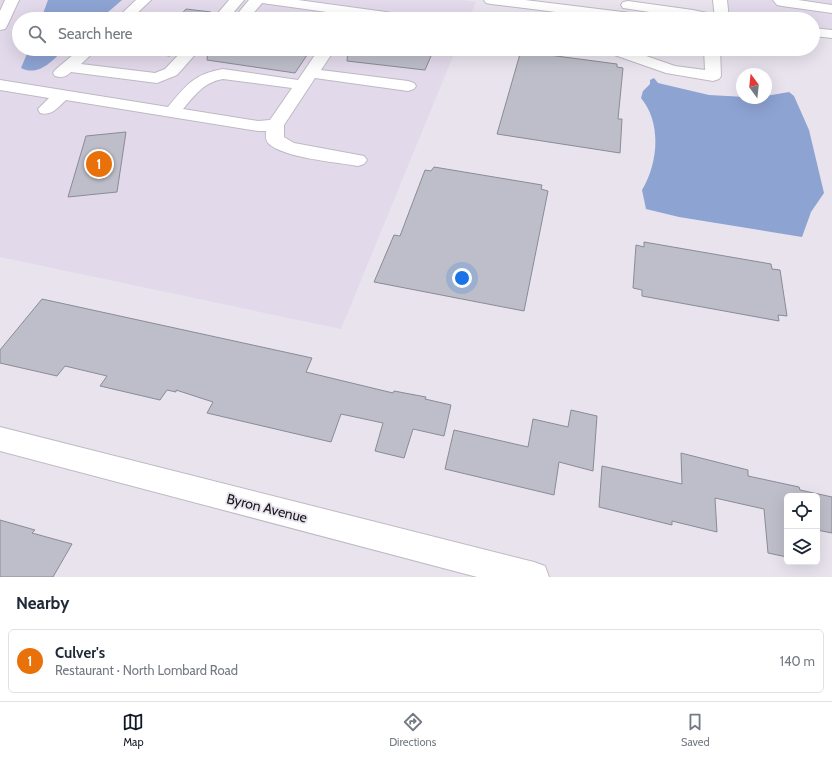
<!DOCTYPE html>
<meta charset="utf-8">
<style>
:root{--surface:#fff;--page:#f2f2f3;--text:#1f2937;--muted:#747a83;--line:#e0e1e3;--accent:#111827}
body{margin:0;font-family:Cabin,sans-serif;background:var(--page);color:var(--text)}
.controls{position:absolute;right:12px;bottom:12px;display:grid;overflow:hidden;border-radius:6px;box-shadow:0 4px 16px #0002}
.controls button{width:36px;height:36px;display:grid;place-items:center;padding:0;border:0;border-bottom:1px solid var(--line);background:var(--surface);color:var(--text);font:20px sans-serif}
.compass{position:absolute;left:736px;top:68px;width:36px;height:36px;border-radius:50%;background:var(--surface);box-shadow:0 4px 16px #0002;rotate:345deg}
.you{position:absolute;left:462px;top:278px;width:14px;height:14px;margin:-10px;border:3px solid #fff;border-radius:50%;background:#1a73e8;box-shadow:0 0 0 6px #1a73e833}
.badge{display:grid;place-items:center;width:26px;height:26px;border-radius:50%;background:var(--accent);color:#fff;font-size:13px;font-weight:700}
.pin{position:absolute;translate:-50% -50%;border:2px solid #fff;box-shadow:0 1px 4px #0006}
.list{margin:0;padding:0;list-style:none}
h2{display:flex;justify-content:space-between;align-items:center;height:52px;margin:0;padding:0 16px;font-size:17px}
h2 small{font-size:13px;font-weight:400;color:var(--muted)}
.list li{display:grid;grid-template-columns:26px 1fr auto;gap:12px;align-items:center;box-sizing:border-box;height:64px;margin:0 8px 8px;padding:0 8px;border:1px solid var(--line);border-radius:6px}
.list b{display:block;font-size:15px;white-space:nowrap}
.list p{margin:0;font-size:13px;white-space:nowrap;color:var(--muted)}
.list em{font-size:13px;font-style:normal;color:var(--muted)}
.icon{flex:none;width:22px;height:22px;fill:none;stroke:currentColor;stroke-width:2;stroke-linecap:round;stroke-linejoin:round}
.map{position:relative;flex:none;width:832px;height:577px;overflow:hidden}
.search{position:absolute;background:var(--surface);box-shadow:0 4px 16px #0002;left:12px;right:12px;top:12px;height:44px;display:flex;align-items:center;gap:10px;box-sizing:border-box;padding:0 14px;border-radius:22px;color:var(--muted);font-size:15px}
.sheet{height:124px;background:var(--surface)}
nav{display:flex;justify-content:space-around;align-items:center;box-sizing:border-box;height:56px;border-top:1px solid var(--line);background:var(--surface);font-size:11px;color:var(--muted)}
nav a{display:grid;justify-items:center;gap:2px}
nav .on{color:var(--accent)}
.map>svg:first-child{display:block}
.built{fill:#e2d9ea}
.water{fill:#8da3d2}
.building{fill:#bdbec9;stroke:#8b8b96}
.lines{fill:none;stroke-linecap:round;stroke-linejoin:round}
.minor-casing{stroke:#beb9c3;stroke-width:2}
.major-casing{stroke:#beb9c3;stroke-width:2}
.minor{fill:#fff;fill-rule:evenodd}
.major{fill:#fff;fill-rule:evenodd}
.labels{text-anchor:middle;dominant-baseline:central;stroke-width:3.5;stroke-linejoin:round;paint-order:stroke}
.near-street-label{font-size:14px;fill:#1a181c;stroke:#e8e3ed}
</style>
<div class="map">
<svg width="832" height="577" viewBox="0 0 832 577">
<rect width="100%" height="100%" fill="#e8e3ed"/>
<g class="built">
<path d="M0 0H463L476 2 468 19H19V49H456L341 329 0 257Z"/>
<path d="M723 0H832V32L813 29V19H725Z"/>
</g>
<g class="water">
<path d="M48 0H122L100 19H41Z"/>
<path d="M29 49H65C52 60 40 77 21 68Z"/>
<path d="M654 78 658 83 709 95 766 98V96L789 92 794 96 809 130 824 193 811 212 802 237 679 217 646 209 642 190C658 164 662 123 641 98L643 91 650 84V80Z"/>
</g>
<g class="building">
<path d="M186 9 211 12 205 19H177Z"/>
<path d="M150 49H176L170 56 147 53Z"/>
<path d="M208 49H311L295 73 207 60Z"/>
<path d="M348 49H434L425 70 347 61Z"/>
<path d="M526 52 617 64V67L623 68 618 119H622L620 153 497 134 520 54 526 55Z"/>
<path d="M126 132 117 192 68 197 86 136Z"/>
<path d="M434 167 542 185 541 189 548 191 524 311 374 282 394 235 400 236 425 170 431 171Z"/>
<path d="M644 242 771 264 772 269 780 270 787 316 778 315 779 321 642 296V290L633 288 636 245 644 247Z"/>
<path d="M42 299 312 358 306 372 393 393 394 391 426 397 425 399 451 405 444 436 413 429 404 458 375 451 383 423 341 414 331 442 207 413 213 402 176 390V392L167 390 160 400 100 386 107 376 65 366 57 376 0 363V350Z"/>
<path d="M571 410 597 416 593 471 559 462 554 495 445 469 454 430 528 447 533 419 568 427Z"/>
<path d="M681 453 748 470V476L799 487 800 490 832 497V533L817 530V496H787V557L768 553 764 509 715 498 717 532 672 521V525L599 507 602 466 682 484Z"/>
<path d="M0 520 35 530 32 533 72 544 53 577H0Z"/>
</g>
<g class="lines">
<defs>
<g id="minor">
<path d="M5 0H19L7 26 5 29 0 30V11Z"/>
<path d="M136 0H151L131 19H116Z"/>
<path d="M229 0H244L228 19H213Z"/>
<path d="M249 0H298L386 12 391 13 393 16 391 19H377L262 3 251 16 254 19H237L239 12Z"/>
<path d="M713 0H727L729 19H715Z"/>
<path d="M773 0H798L832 5V13L782 6 777 5Z"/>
<path d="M80 49H97L81 64 155 73 165 69 184 49H200L177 75 157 83 71 72C66 77 62 78 55 76L53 73 55 70Z"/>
<path d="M319 49H335L321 70 408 81 414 83 416 86 414 89 408 91 315 78 284 125V137L294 143 364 156 367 160 364 164 358 166C336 162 283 158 268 143 265 139 266 135 266 131H258L66 100C57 108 52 116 40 113L38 109 49 98 0 90V80L168 107C186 85 194 74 223 69L298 80ZM223 79 292 88 270 120 258 121 183 109C195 95 204 82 223 79Z"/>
<path d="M603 49H626L675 66 705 70 704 49H720L721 76 719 79 713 81 666 73 606 52Z"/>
<path d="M0 427 534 562 545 566 549 577H477L0 451Z"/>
</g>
<g id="major">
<path d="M484 0H525L647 15 652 16 654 19H612L491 4 486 3Z"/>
<path d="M628 1 693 10 721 16 723 19H696L623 8 621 5 623 2Z"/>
<path d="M813 28 832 30V38L813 36Z"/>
</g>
</defs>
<use href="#minor" class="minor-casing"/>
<use href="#major" class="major-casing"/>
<use href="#minor" class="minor"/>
<use href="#major" class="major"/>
</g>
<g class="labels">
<g class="near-street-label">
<text transform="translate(267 508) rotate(14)">Byron Avenue</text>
</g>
</g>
</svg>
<div class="controls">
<button><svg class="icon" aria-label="locate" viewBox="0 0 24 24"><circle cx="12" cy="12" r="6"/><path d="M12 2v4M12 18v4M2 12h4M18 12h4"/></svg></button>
<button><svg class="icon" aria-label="layers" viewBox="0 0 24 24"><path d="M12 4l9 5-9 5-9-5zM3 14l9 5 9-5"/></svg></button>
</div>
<svg class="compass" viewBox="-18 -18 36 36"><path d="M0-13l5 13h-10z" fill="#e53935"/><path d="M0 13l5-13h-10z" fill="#747a83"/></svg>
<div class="you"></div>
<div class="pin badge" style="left:99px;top:164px;background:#e8710a">1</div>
<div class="search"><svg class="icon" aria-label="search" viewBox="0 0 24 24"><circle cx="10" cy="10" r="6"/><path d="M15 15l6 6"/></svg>Search here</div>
</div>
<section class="sheet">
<h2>Nearby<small></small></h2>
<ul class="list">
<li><span class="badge" style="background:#e8710a">1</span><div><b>Culver's</b><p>Restaurant · North Lombard Road</p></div><em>140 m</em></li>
</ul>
</section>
<nav>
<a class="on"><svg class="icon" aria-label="map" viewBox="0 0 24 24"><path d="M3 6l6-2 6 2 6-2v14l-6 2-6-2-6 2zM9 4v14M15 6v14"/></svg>Map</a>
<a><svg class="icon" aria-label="directions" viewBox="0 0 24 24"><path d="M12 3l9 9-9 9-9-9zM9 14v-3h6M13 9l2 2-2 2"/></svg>Directions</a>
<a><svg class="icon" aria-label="saved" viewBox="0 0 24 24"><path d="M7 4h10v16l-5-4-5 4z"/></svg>Saved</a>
</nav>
